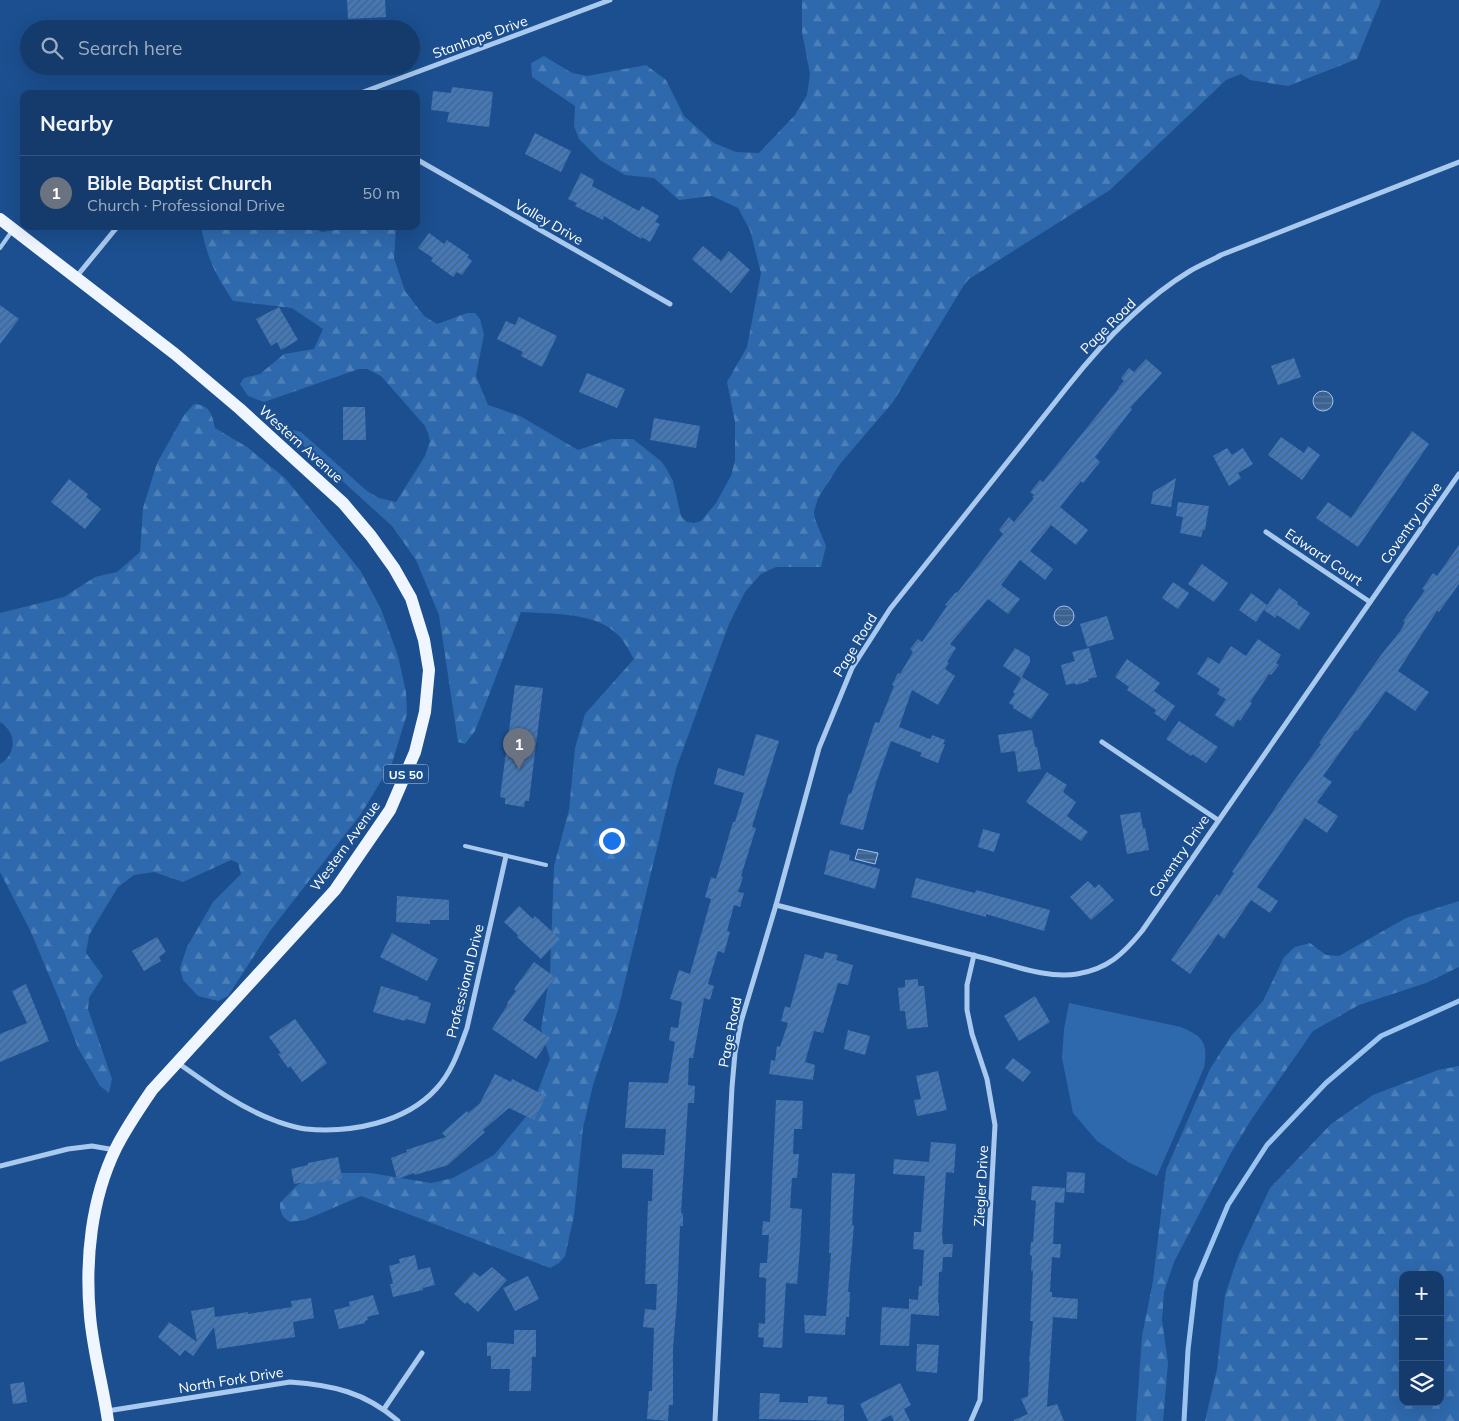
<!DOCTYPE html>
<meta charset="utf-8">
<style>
:root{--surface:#143b6b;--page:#214673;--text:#f1f3f6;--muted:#9dadc1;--line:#33557e;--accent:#8c9099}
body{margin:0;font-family:Mulish,sans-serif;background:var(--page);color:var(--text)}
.controls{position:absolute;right:15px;bottom:15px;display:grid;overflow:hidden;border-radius:10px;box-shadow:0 5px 20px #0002}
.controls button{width:45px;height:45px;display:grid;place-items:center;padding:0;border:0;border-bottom:1px solid var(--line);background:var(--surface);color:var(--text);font:25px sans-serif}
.you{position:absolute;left:611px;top:840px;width:18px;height:18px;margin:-12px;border:4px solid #fff;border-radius:50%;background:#1a73e8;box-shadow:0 0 0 8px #1a73e833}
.badge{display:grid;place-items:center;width:32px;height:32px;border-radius:50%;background:var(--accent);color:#fff;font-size:16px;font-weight:700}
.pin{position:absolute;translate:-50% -41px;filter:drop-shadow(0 1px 2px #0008)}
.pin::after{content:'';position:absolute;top:26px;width:18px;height:15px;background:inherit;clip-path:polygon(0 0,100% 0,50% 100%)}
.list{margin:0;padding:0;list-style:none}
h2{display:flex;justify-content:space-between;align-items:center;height:65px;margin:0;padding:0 20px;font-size:21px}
h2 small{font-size:16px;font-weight:400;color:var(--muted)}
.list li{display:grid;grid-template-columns:32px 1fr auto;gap:15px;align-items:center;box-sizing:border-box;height:75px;padding:0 20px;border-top:1px solid var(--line)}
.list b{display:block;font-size:19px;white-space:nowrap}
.list p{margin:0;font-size:16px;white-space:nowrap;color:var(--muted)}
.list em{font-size:16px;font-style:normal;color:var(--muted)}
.icon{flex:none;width:28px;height:28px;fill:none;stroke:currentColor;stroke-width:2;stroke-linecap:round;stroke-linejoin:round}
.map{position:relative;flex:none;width:1459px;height:1421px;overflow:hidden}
.search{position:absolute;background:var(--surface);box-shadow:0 5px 20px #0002;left:20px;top:20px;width:400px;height:55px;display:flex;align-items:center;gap:12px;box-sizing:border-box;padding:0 18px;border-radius:28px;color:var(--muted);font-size:19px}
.panel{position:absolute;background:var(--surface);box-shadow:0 5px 20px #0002;left:20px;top:90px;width:400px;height:140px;border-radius:10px}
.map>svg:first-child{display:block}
.grass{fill:#2e69ad}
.forest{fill:url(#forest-firs);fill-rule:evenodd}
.water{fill:url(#water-rules);stroke:#9cc4f0}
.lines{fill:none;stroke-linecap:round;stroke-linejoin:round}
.stream{stroke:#9cc4f0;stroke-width:5}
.building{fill:url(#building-hatch)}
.service{stroke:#a9c9ee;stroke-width:4}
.minor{stroke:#a9c9ee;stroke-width:5}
.primary{stroke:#f0f6ff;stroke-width:12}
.labels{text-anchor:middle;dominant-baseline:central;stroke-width:4;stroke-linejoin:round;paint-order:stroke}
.shield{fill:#1b4f8f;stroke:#bbcadd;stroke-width:1}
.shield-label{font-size:12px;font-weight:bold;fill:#fff}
.street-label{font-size:14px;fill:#fff;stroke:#1b4f8f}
</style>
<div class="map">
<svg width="1459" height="1421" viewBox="0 0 1459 1421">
<defs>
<pattern id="forest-firs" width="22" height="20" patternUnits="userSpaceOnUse" patternTransform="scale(1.25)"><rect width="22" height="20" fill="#2e69ad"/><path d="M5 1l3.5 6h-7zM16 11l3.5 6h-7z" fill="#4d80b9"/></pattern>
<pattern id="water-rules" width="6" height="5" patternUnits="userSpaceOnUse" patternTransform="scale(1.25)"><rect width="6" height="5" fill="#3c6290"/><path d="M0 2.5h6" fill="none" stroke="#597aa1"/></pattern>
<pattern id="building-hatch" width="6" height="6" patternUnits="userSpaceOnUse" patternTransform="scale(1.25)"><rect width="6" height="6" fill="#4478b7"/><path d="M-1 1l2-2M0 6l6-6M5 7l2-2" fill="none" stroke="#486282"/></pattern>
</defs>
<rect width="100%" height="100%" fill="#1b4f8f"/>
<path class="grass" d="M1069 1003 1181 1027C1204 1037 1208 1043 1204 1068L1157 1176 1128 1162 1097 1141 1073 1113 1062 1058 1064 1029Z"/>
<g class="forest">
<path d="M802 0H1381L1357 59 1288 86 1250 80 1241 74 1226 80 1110 190 969 279 964 285 893 402 840 464 818 498 814 512 815 519 826 546 821 567H776L761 574 745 592 729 624 676 769 618 1010 593 1085 583 1128 574 1216 565 1256 559 1263 550 1268 361 1196 305 1220 290 1222C282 1217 280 1213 280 1203L296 1186 302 1182 338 1173H371L431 1183 453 1178 494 1155 530 1112 550 1059 541 1029 550 973 554 866 569 810 575 748 585 714 634 659C629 651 624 640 617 634 595 612 551 614 521 612L475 731 465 744 458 742 439 615 416 560 392 526 295 438 293 430 301 432 367 491 379 498 396 502 425 456 430 441 428 433 425 426 381 376 367 369H359L264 402 248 396 240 384 244 378 260 374 284 354 314 349 323 329 292 308 233 301C215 274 207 258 201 226H308L322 232 349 228 350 226H396L394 258 405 291 424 316 437 324 467 313H475L480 319 484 334 476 376 488 405 520 416 578 450 611 439H633L661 461 666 468 673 481 681 516 687 522 694 523 701 521 716 503 731 476 735 460V422L727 382 747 347 761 273 750 230 738 208 712 196 679 200 654 178 625 175 600 160 579 139 574 126 575 106 532 77 531 63 544 56 572 73 587 76 646 65 666 80 684 116 714 143 736 152 759 153 795 115 807 95 810 74 802 32Z"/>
<path d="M194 404C210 405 212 414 215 428L247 447 285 478 360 570 381 609 398 656 406 692 407 714 392 763 361 814 270 931 228 996 218 1001 198 996 183 980 180 968 187 947 213 902 241 874 238 863 231 860 183 882 154 872 134 875 118 887 89 935 86 953 103 976 89 998 88 1009 112 1079 109 1093 100 1086 78 1048 61 1004 30 930 0 872V764C17 754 17 732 0 722V613L64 597 95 577 117 572 140 552 143 508 157 463 184 415Z"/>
<path d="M1459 901V967L1426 983 1359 1005 1313 1031 1251 1120 1231 1153 1174 1262 1164 1292 1162 1320 1168 1363 1163 1421H1136L1142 1336 1153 1281 1166 1170 1210 1069 1231 1036 1263 1001 1284 957 1295 947 1310 943 1326 955 1339 956 1406 918Z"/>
<path d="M1459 1066V1421H1205L1217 1369 1225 1295 1239 1254 1270 1188 1331 1124 1373 1095 1438 1070ZM1403 1275H1440V1402H1403Z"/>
</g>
<g class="water">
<circle cx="1323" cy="401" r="10"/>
<circle cx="1064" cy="616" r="10"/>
<path d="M858 849 878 853 875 864 855 859Z"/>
</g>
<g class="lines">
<path class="stream" d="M1184 1421 1188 1350 1196 1281 1228 1205 1267 1145 1326 1083 1381 1036 1459 1001"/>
</g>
<g class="building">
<path d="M347 0H385L386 17 348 19Z"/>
<path d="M452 87 493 92 489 127 447 122 449 112 431 110 433 91 451 93Z"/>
<path d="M535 133 571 151 561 172 525 154Z"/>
<path d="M581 173 594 180 592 186 639 211 642 206 659 216 655 222 660 224 650 242 642 237 641 239 604 216 603 220 575 206 577 203 568 199Z"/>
<path d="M429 233 444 244 447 240 469 255 467 257 472 261 462 275 457 272 453 277 431 261 433 258 418 248Z"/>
<path d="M703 246 721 261 729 251 750 270 731 293 692 259Z"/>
<path d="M0 305 19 319 0 344Z"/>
<path d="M279 307 298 340 281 350 277 342 271 346 256 319Z"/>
<path d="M519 317 557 336 542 367 521 356 523 352 497 339 506 321 515 325Z"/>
<path d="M1294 358 1301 377 1278 385 1271 366Z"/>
<path d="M1146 359 1162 373 1130 408 1132 409 1095 457 1100 462 1083 483 1081 481 1060 507 1088 530 1076 545 1051 525 1030 551 1053 569 1045 580 1020 560 1001 585 1020 599 1008 614 988 599 950 644 956 648 947 662 949 663 945 669 955 676 938 705 912 690 899 727 927 738 931 739 932 735 945 740 943 744H945L938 763 920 756 922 753 891 741 876 783 863 830 840 824 849 793 851 794 875 722 879 723 894 686 892 685 898 673 900 674 913 652 910 649 918 639 922 642 947 606 945 605 956 592 957 593 1003 534 999 530 1009 517 1014 522 1034 498 1032 497 1034 495 1030 492 1040 480 1043 482 1119 388H1118L1124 381 1121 378 1129 368 1134 372Z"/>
<path d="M587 373 625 389 617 408 579 392Z"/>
<path d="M343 407H365L366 440H343Z"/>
<path d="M654 418 700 426 696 448 650 440Z"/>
<path d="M1412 431 1429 444 1358 547 1316 518 1328 502 1351 518Z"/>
<path d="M1281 437 1304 453 1308 446 1320 455 1302 480 1268 455Z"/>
<path d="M1227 448 1232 455 1243 448 1253 464 1238 473 1241 478 1229 486 1213 456Z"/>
<path d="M1176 478 1171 507 1151 504 1153 492Z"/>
<path d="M69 479 88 494 86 497 101 509 85 529 51 502Z"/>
<path d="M1178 502 1209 506 1205 530H1203L1201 537 1180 533 1183 517 1176 516Z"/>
<path d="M1459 545V584L1439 612 1437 611 1398 671 1429 692 1415 711 1386 691 1357 731 1356 730 1323 776 1332 782 1317 802 1338 816 1327 833 1305 818 1257 887 1278 901 1270 913 1251 900 1224 939 1218 934 1190 974 1171 960 1217 894 1219 896 1234 873 1232 872 1288 789 1321 744 1319 743 1381 655 1401 630 1405 622 1403 621 1425 590 1422 589 1433 573 1437 576Z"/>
<path d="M1202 564 1228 583 1214 602 1188 584Z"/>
<path d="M1173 582 1189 593 1178 609 1162 598Z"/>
<path d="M1279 588 1298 602 1297 604 1310 613 1299 630 1277 615 1275 618 1264 610Z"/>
<path d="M1251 593 1267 605 1256 622 1239 610Z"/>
<path d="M1107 616 1114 639 1087 647 1080 624Z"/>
<path d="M1258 639 1281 655 1276 663 1279 665 1271 675 1269 674 1250 702 1252 703 1240 721 1238 719 1233 727 1215 715 1226 699 1217 694 1220 689 1197 674 1208 657 1219 664 1231 646 1246 656Z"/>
<path d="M1015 648 1030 657V662L1021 678 1003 666Z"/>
<path d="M1089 648 1097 677 1088 679 1089 681 1076 685 1075 683 1066 685 1061 665 1075 661 1072 652Z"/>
<path d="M1127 659 1160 683 1154 691 1175 706 1165 721 1154 713 1156 710 1127 690 1129 687 1115 677Z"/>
<path d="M1022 677 1049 694 1031 719 1013 708 1014 706 1009 703 1015 694 1013 692Z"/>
<path d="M515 685 543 688 529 801H525L524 807 505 804V798L500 797Z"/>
<path d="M1179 721 1218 747 1206 763 1192 754 1191 756 1166 739Z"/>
<path d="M1032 730 1035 747H1037L1041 769 1018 772 1015 751 1001 753 998 735Z"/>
<path d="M756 734 779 741 752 827 756 828 741 876 743 877 738 892 744 893 740 907 734 905 727 931 730 932 724 953 718 951 715 960 708 984 714 986 710 1000 704 998 693 1058H689L688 1085 695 1086 694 1103H688L681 1213 683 1214V1226H680L677 1302 673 1348V1405H669L668 1421 647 1419 649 1391H652L654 1328 643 1327 645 1309 656 1310 657 1284H645L648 1201H652L653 1169 622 1168V1154L664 1155 666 1129 625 1128 629 1082 668 1083 675 1042 669 1040 671 1027 678 1028 682 1002 670 999 679 970 690 974 711 899 705 897 711 877 716 879 733 822H735L744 793 714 784 718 768 744 776Z"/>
<path d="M1047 772 1067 785 1063 792 1076 802 1067 816 1088 832 1081 841 1026 802Z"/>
<path d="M1140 812 1143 828H1145L1149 850 1127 854 1120 815Z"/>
<path d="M983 829 1000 834 994 852 978 847Z"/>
<path d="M830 850 850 855 849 860 880 869 875 889 824 874Z"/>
<path d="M916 878 975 893 976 890 1050 910 1044 931 986 914V917L911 897Z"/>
<path d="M1088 881 1095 888 1099 884 1114 900 1091 920 1070 897Z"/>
<path d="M397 896 449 900V920H430V924L396 922Z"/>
<path d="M519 906 533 919 535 916 560 939 541 959 517 937 518 935 504 922Z"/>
<path d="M392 933 438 959 427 981 380 957Z"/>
<path d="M157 937 166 952 159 957 161 961 144 971 132 951Z"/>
<path d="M825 952 838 955 836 960 853 965 848 985 838 983 823 1033 814 1031 805 1062 815 1065 813 1080 769 1074 771 1060 775 1061 777 1046 780 1047 788 1023 781 1021 785 1006 790 1008 805 954 823 959Z"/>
<path d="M534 962 555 977 523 1020 550 1038 536 1059 492 1029 508 1004 507 1003 516 991 514 989Z"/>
<path d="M918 979V986H924L928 1027 907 1029 905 1011H900L898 988 905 987V980Z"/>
<path d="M26 984 49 1041 0 1062V1034L27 1023 12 991Z"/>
<path d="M381 986 419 997 418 999 431 1003 425 1024 406 1019 405 1021 373 1012Z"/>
<path d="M1035 996 1050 1022 1019 1041 1004 1016Z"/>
<path d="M295 1019 327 1063 302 1082 290 1066 288 1068 278 1054 281 1053 269 1037Z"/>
<path d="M848 1030 870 1036 865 1055 844 1049Z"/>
<path d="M1013 1058 1031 1072 1023 1082 1005 1068Z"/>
<path d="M938 1071 947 1110 917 1116 914 1100 921 1099 916 1076Z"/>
<path d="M495 1074 511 1082 512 1079 546 1096 534 1120 509 1108 483 1130 485 1132 448 1165 415 1175 414 1173 397 1179 391 1158 407 1152 406 1150 446 1137 442 1133 467 1111 468 1113 480 1103Z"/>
<path d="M776 1100 803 1101 802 1129H794L793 1154H799L797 1178H792L790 1208 802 1209 800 1247 797 1284 786 1283 782 1348 763 1347 764 1338 758 1337 759 1323 765 1324 766 1278 759 1277 760 1263H767L769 1235H762L763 1221 770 1222Z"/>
<path d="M931 1142 956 1144 954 1173 946 1172 942 1234 943 1244H953L952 1257H943L942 1272H939L938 1303H939V1316L911 1314 909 1346 880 1345 882 1307 909 1309V1299L918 1300 919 1286H922L924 1250 913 1249 914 1232H921L925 1176 893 1174 894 1159 929 1162Z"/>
<path d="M338 1157 342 1178 312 1184 311 1181 294 1184 291 1169 308 1165V1163Z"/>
<path d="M1067 1172 1085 1173 1084 1193 1066 1192Z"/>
<path d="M832 1173 855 1174 852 1225H854L848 1292H850L849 1317H846L845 1335 805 1333 804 1315 826 1316 831 1253H829Z"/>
<path d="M1032 1186 1065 1188 1064 1203 1055 1202 1053 1244H1061L1060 1258 1052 1257 1050 1292H1052V1297L1078 1299 1077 1319 1053 1317 1047 1407 1057 1404 1064 1421H1014V1420L1028 1414 1021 1399 1028 1396 1030 1362H1029L1033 1321H1030L1033 1271H1031L1032 1256 1030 1255 1031 1242H1033L1036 1201 1031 1200Z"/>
<path d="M415 1255 418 1270 430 1267 435 1285 423 1288V1290L393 1297 390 1284H393L389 1266 400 1263 399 1259Z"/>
<path d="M492 1267 507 1280 478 1312 467 1302 465 1304 454 1294 474 1272 480 1277Z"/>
<path d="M528 1276 539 1299 515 1311 503 1288Z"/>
<path d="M373 1295 379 1314 367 1317 368 1320 365 1321V1323L339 1329 334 1310 350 1306 349 1302Z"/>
<path d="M311 1298 314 1318 293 1322 295 1337 217 1349 214 1327 193 1356 185 1350 180 1356 158 1337 169 1322 197 1342 191 1311 214 1307 215 1317 248 1312V1314L292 1307 291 1301Z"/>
<path d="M514 1330H536V1357H532L531 1391H509L510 1369H491V1356H487V1342L514 1344Z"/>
<path d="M917 1344 939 1345 937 1373 916 1371Z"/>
<path d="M24 1382 27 1402 13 1404 10 1384Z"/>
<path d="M900 1383 911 1405 904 1409 910 1421H894L891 1415 880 1421H868L860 1404Z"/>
<path d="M760 1393 780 1394 779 1402 808 1403V1396L827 1397V1404L844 1405V1421L759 1419Z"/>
</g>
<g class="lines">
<g class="service">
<path d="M0 248 12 231"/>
<path d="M465 846 546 865"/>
</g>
<g class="minor">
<path d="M358 94 610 0"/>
<path d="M416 159 670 304"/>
<path d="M77 276 118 226"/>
<path d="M1266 532 1370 602"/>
<path d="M1102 742 1218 820"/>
<path d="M776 905C844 922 912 940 980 957 1010 964 1046 979 1077 974 1108 969 1123 954 1142 931L1459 474"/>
<path d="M178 1063C209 1085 240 1108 276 1121 285 1124 296 1128 306 1129 351 1133 405 1123 436 1089 452 1072 459 1050 467 1028L506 856"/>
<path d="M0 1166 68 1149 92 1146 115 1150"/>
<path d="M384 1409 422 1353"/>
<path d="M107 1411 290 1382C332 1385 365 1392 398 1421"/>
<path d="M715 1421 732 1087 735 1053 741 1022 776 905 819 748 852 668 890 609 1068 386C1102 343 1142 300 1190 271 1200 265 1211 261 1221 255L1459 162"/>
<path d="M971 1421 980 1400 995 1125 987 1079 972 1034 967 1010V985L974 955"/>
</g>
<path class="primary" d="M0 219 175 354 240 409 343 503 371 536 394 568 411 598 424 640 429 670 425 712 415 752 390 810 335 890 152 1090C139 1109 126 1128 116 1148 91 1199 85 1260 90 1316 93 1351 103 1386 108 1421"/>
</g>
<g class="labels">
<rect class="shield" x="383.5" y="764.5" width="45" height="19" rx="4"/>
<g class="shield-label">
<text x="406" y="774">US 50</text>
</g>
<g class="street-label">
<text transform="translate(480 37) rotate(-20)">Stanhope Drive</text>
<text transform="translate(549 222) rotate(30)">Valley Drive</text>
<text transform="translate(1108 326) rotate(-45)">Page Road</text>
<text transform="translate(301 444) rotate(42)">Western Avenue</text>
<text transform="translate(1411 523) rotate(-55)">Coventry Drive</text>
<text transform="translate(1324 557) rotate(34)">Edward Court</text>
<text transform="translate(855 645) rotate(-59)">Page Road</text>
<text transform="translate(345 846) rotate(-54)">Western Avenue</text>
<text transform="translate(1179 856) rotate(-56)">Coventry Drive</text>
<text transform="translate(465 981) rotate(-76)">Professional Drive</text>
<text transform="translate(730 1032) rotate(-79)">Page Road</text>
<text transform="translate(981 1186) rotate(-87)">Ziegler Drive</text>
<text transform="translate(231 1380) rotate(-9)">North Fork Drive</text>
</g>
</g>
</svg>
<div class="controls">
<button>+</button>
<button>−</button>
<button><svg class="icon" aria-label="layers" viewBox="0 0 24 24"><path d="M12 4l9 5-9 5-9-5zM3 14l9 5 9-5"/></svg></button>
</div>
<div class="you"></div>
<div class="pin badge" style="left:519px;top:769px;background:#6b7280">1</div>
<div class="search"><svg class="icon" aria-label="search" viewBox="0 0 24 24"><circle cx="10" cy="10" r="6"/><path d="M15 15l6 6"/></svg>Search here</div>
<section class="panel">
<h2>Nearby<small></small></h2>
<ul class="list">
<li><span class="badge" style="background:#6b7280">1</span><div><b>Bible Baptist Church</b><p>Church · Professional Drive</p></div><em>50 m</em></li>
</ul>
</section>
</div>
